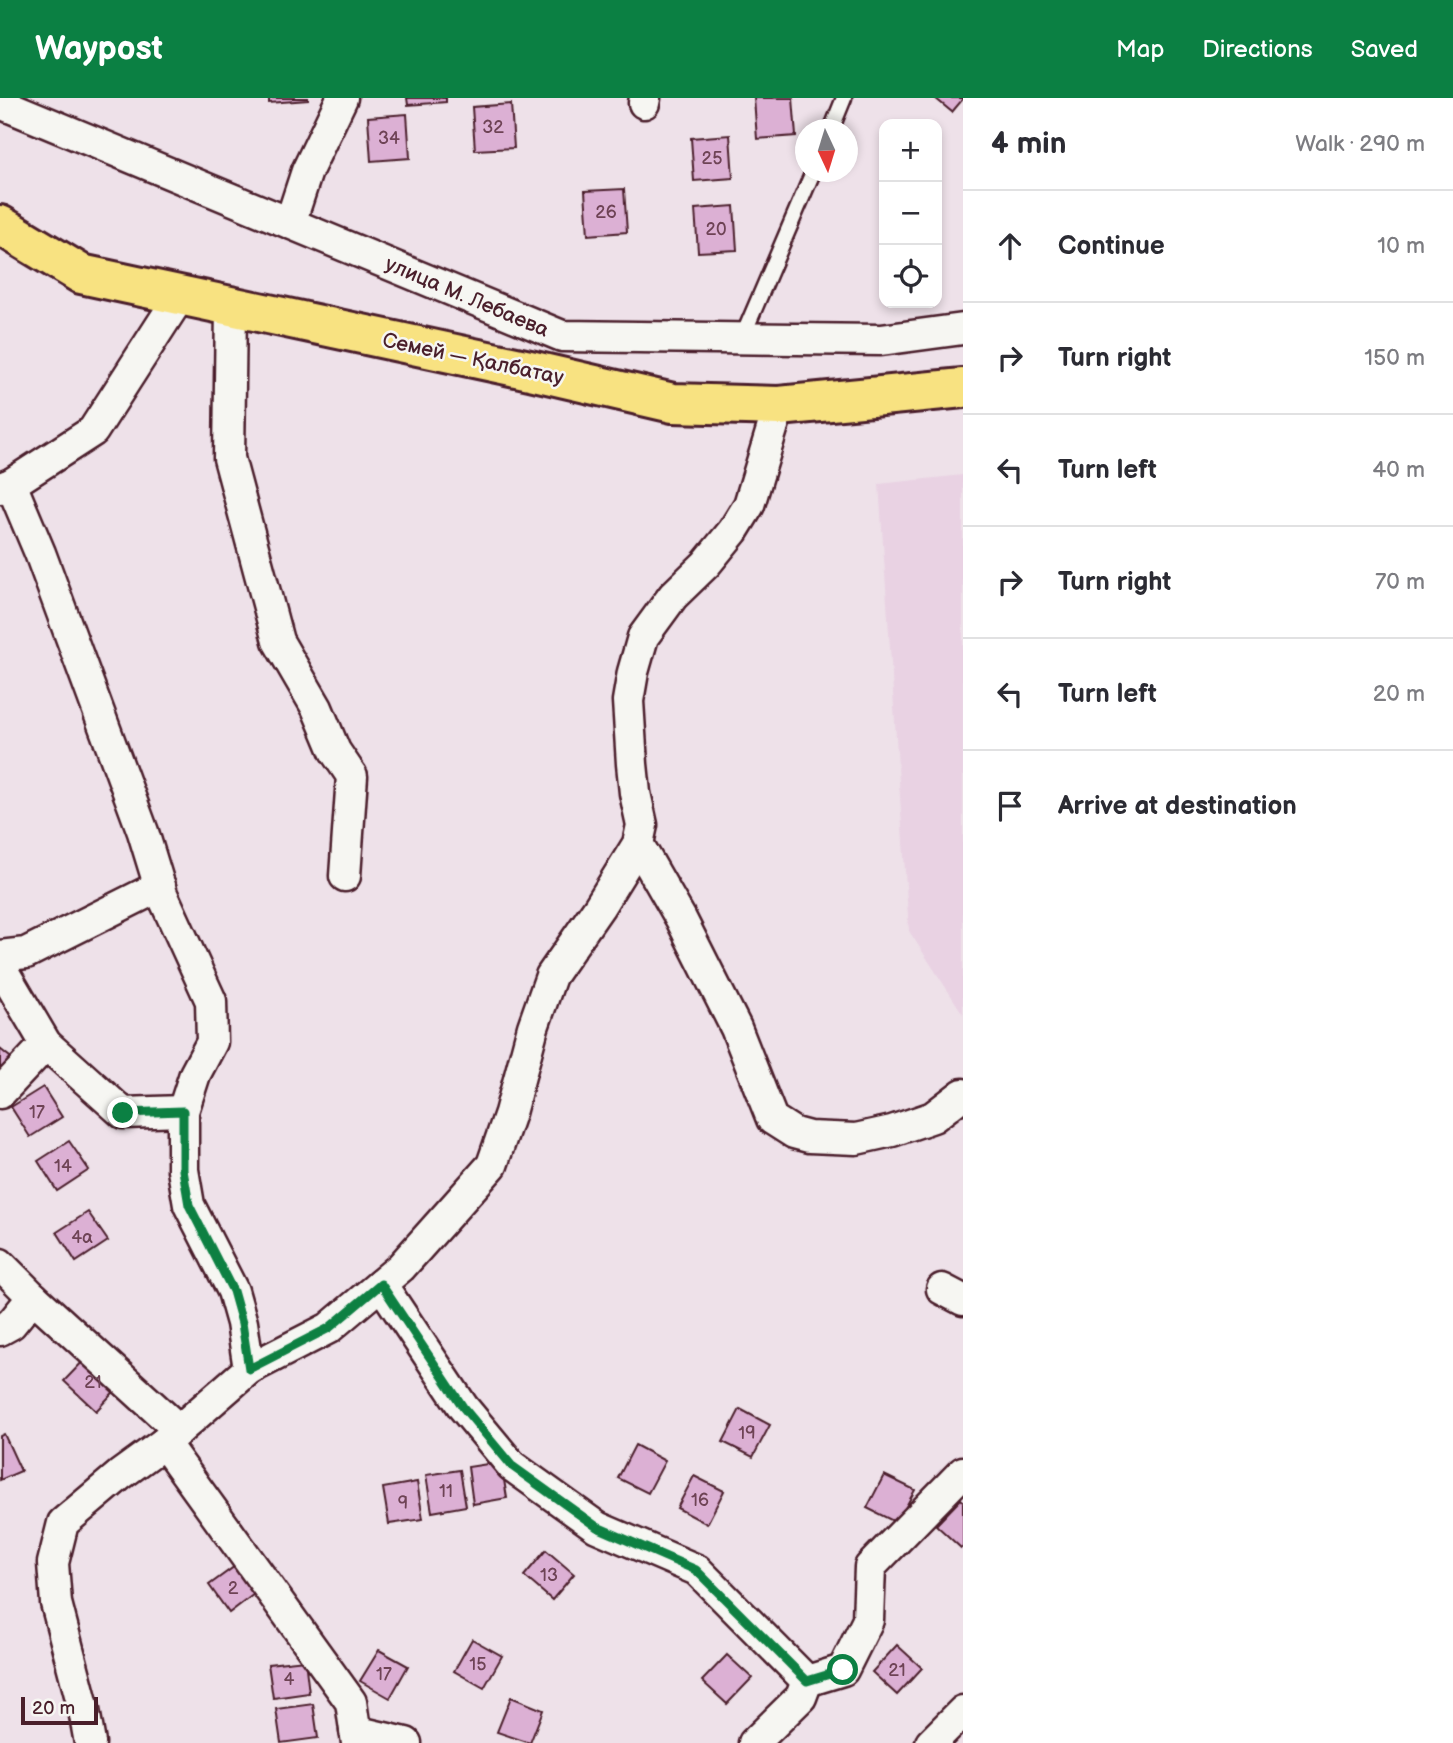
<!DOCTYPE html>
<meta charset="utf-8">
<style>
:root{--surface:#fff;--page:#f2f2f3;--text:#2b2b33;--muted:#7c7c81;--line:#e1e1e2;--accent:#0b8043}
body{margin:0;font-family:"Balsamiq Sans",sans-serif;background:var(--page);color:var(--text)}
.controls{position:absolute;right:21px;top:21px;display:grid;overflow:hidden;border-radius:14px;box-shadow:0 4px 10px #0003}
.controls button{width:63px;height:63px;display:grid;place-items:center;padding:0;border:0;border-bottom:2px solid var(--line);background:var(--surface);color:var(--text);font:35px sans-serif}
.compass{position:absolute;left:795px;top:21px;width:63px;height:63px;border-radius:50%;background:var(--surface);box-shadow:0 4px 10px #0003;rotate:176deg}
.scale{position:absolute;left:21px;bottom:18px;width:77px;box-sizing:border-box;padding-left:7px;border:4px solid #4a1f2b;border-top:0;font-size:19px;line-height:24px;white-space:nowrap;color:#4a1f2b;-webkit-text-stroke:5px #f6f6f2;paint-order:stroke}
.stop{position:absolute;width:21px;height:21px;margin:-16px;border:5px solid #0b8043;border-radius:50%;background:#fff}
.stop.end{background:#0b8043;border-color:#fff;box-shadow:0 2px 7px #0008}
.list{margin:0;padding:0;list-style:none}
h2{display:flex;justify-content:space-between;align-items:center;height:91px;margin:0;padding:0 28px;font-size:30px}
h2 small{font-size:23px;font-weight:400;color:var(--muted)}
.list li{display:grid;grid-template-columns:46px 1fr auto;gap:21px;align-items:center;box-sizing:border-box;height:112px;padding:0 28px;border-top:2px solid var(--line)}
.list b{display:block;font-size:26px;white-space:nowrap}
.list em{font-size:23px;font-style:normal;color:var(--muted)}
.icon{flex:none;width:38px;height:38px;fill:none;stroke:currentColor;stroke-width:2;stroke-linecap:round;stroke-linejoin:round}
.map{position:relative;flex:none;width:963px;height:1645px;overflow:hidden}
header{display:flex;align-items:center;gap:42px;box-sizing:border-box;height:98px;padding:0 35px;background:var(--accent);color:#fff}
header strong{font-size:33px}
nav{display:flex;gap:38px;margin-inline-start:auto;font-size:24px}
main{display:flex}
aside{flex:1;background:var(--surface)}
.map>svg:first-child{display:block}
.built{fill:#e9d2e3}
.building{fill:#dcb0d4;stroke:#4a1f2b;stroke-width:2}
.lines{fill:none;stroke-linecap:round;stroke-linejoin:round}
.lane-casing{stroke:#4a1f2b;stroke-width:19}
.street-casing{stroke:#4a1f2b;stroke-width:35}
.highway-casing{stroke:#4a1f2b;stroke-width:44}
.lane{stroke:#f6f6f2;stroke-width:14}
.street{stroke:#f6f6f2;stroke-width:30}
.highway{stroke:#f8e281;stroke-width:38}
.route{stroke:#0b8043;stroke-width:9}
.labels{text-anchor:middle;dominant-baseline:central;stroke-width:5;stroke-linejoin:round;paint-order:stroke}
.number-label{font-size:18px;fill:#6e4355}
.street-label{font-size:21px;fill:#4a1f2b;stroke:#f6f6f2}
</style>
<header>
<strong>Waypost</strong>
<nav><a>Map</a><a>Directions</a><a>Saved</a></nav>
</header>
<main>
<div class="map">
<svg width="963" height="1645" viewBox="0 0 963 1645">
<rect width="100%" height="100%" fill="#eee1e9"/>
<filter id="ink" filterUnits="userSpaceOnUse"><feTurbulence type="fractalNoise" baseFrequency=".0143" numOctaves="2"/><feDisplacementMap in="SourceGraphic" scale="14" xChannelSelector="R" yChannelSelector="G"/><feConvolveMatrix kernelMatrix="1 2 1 2 8 2 1 2 1" color-interpolation-filters="sRGB"/></filter>
<g filter="url(#ink)">
<path class="built" d="M963 377V916L909 833 879 386Z"/>
<g class="building">
<path d="M269 0H308V2L269 5Z"/>
<path d="M407 0H446V4L408 7Z"/>
<path d="M754 0H793L796 38 757 41Z"/>
<path d="M935 0H963V1L952 14Z"/>
<path d="M511 6 514 50 475 52 472 9Z"/>
<path d="M407 16 410 60 371 63 368 19Z"/>
<path d="M730 37 733 80 694 83 691 40Z"/>
<path d="M624 91 627 134 588 137 585 93Z"/>
<path d="M734 108 737 152 698 154 695 111Z"/>
<path d="M0 951 15 963 0 982Z"/>
<path d="M43 989 62 1019 30 1039 11 1009Z"/>
<path d="M69 1043 89 1072 57 1093 38 1063Z"/>
<path d="M88 1114 108 1143 76 1164 57 1134Z"/>
<path d="M90 1256 122 1285 96 1313 64 1283Z"/>
<path d="M740 1311 770 1327 753 1359 723 1344Z"/>
<path d="M4 1336 21 1373 0 1382V1338Z"/>
<path d="M635 1347 665 1363 648 1395 618 1380Z"/>
<path d="M501 1364 507 1400 473 1406 468 1369Z"/>
<path d="M460 1372 466 1408 432 1414 426 1377Z"/>
<path d="M884 1377 915 1392 897 1425 867 1410Z"/>
<path d="M694 1378 724 1393 707 1426 677 1410Z"/>
<path d="M417 1384 423 1421 389 1426 383 1390Z"/>
<path d="M961 1401 963 1403V1448L961 1450 936 1427Z"/>
<path d="M546 1452 574 1476 552 1502 524 1478Z"/>
<path d="M238 1466 258 1493 229 1515 209 1487Z"/>
<path d="M472 1541 502 1558 484 1590 454 1573Z"/>
<path d="M897 1547 922 1570 897 1597 872 1574Z"/>
<path d="M379 1552 408 1568 390 1600 360 1583Z"/>
<path d="M727 1557 752 1580 727 1606 702 1583Z"/>
<path d="M305 1562 309 1595 273 1600 268 1566Z"/>
<path d="M511 1599 543 1612 530 1645 497 1634Z"/>
<path d="M313 1606 318 1640 281 1645 276 1611Z"/>
</g>
<g class="lines">
<defs>
<g id="lane">
<path d="M831 32 844 0"/>
<path d="M742 240 813 74"/>
</g>
<g id="street">
<path d="M0 5 562 238 881 242 963 231"/>
<path d="M644 5 645 0"/>
<path d="M290 125 307 73 342 0"/>
<path d="M231 209 229 360 278 543 317 610 335 653 352 678 345 778"/>
<path d="M11 386 40 455 143 734 162 796 211 903 212 944 195 976 183 1013V1072L189 1107 233 1193 242 1225 249 1271 164 1345 120 1377 63 1425 53 1465 56 1505 84 1612 90 1645"/>
<path d="M0 390 11 386 93 333 180 198"/>
<path d="M638 746 681 821 736 930 772 1021 794 1035 809 1039 856 1041 892 1033 933 1019 963 996"/>
<path d="M0 858 26 855 160 788"/>
<path d="M0 868 46 946 123 1015 183 1013"/>
<path d="M0 995 46 946"/>
<path d="M0 1166 33 1199 179 1332"/>
<path d="M381 1186 463 1309 512 1368 597 1429 697 1472 807 1583 843 1572 868 1522 870 1469 963 1374"/>
<path d="M942 1191 963 1202"/>
<path d="M0 1232 11 1226 33 1199"/>
<path d="M249 1271 329 1230 401 1169 492 1067 510 1015 533 929 551 878 599 809 638 746 642 727 635 695 632 666 628 603 633 574 643 539 673 498 706 466 733 433 749 407 779 308"/>
<path d="M164 1345 351 1604 357 1645"/>
<path d="M355 1633 406 1645"/>
<path d="M754 1645 801 1599 807 1583"/>
<path d="M931 1645 963 1613"/>
</g>
<path id="highway" d="M0 127 81 176 530 272 673 305 779 308 963 290"/>
</defs>
<use href="#lane" class="lane-casing"/>
<use href="#street" class="street-casing"/>
<use href="#highway" class="highway-casing"/>
<use href="#lane" class="lane"/>
<use href="#street" class="street"/>
<use href="#highway" class="highway"/>
</g>
</g>
<g class="lines" filter="url(#ink)">
<path class="route" d="M123 1015 183 1013V1072L189 1107 233 1193 242 1225 249 1271 329 1230 381 1186 463 1309 512 1368 597 1429 696 1472 807 1583 843 1572"/>
</g>
<g class="labels">
<g class="number-label">
<text x="493" y="29">32</text>
<text x="389" y="40">34</text>
<text x="712" y="60">25</text>
<text x="606" y="114">26</text>
<text x="716" y="131">20</text>
<text x="37" y="1014">17</text>
<text x="63" y="1068">14</text>
<text x="82" y="1139">4а</text>
<text x="93" y="1284">21</text>
<text x="747" y="1335">19</text>
<text x="446" y="1393">11</text>
<text x="700" y="1402">16</text>
<text x="403" y="1405">9</text>
<text x="549" y="1477">13</text>
<text x="233" y="1490">2</text>
<text x="478" y="1566">15</text>
<text x="897" y="1572">21</text>
<text x="384" y="1576">17</text>
<text x="289" y="1581">4</text>
</g>
<g class="street-label">
<text transform="translate(467 199) rotate(23)">улица М. Лебаева</text>
<text transform="translate(473 261) rotate(12)">Семей — Қалбатау</text>
</g>
</g>
</svg>
<div class="controls">
<button>+</button>
<button>−</button>
<button><svg class="icon" aria-label="locate" viewBox="0 0 24 24"><circle cx="12" cy="12" r="6"/><path d="M12 2v4M12 18v4M2 12h4M18 12h4"/></svg></button>
</div>
<svg class="compass" viewBox="-18 -18 36 36"><path d="M0-13l5 13h-10z" fill="#e53935"/><path d="M0 13l5-13h-10z" fill="#7c7c81"/></svg>
<div class="scale">20 m</div>
<div class="stop" style="left:843px;top:1572px"></div>
<div class="stop end" style="left:123px;top:1015px"></div>
</div>
<aside>
<h2>4 min<small>Walk · 290 m</small></h2>
<ul class="list">
<li><svg class="icon" aria-label="ahead" viewBox="0 0 24 24"><path d="M12 20V5M6 11l6-6 6 6"/></svg><div><b>Continue</b></div><em>10 m</em></li>
<li><svg class="icon" aria-label="right" viewBox="0 0 24 24"><path d="M7 20v-9h11M14 6l5 5-5 5"/></svg><div><b>Turn right</b></div><em>150 m</em></li>
<li><svg class="icon" aria-label="left" viewBox="0 0 24 24"><path d="M17 20v-9H6M10 6l-5 5 5 5"/></svg><div><b>Turn left</b></div><em>40 m</em></li>
<li><svg class="icon" aria-label="right" viewBox="0 0 24 24"><path d="M7 20v-9h11M14 6l5 5-5 5"/></svg><div><b>Turn right</b></div><em>70 m</em></li>
<li><svg class="icon" aria-label="left" viewBox="0 0 24 24"><path d="M17 20v-9H6M10 6l-5 5 5 5"/></svg><div><b>Turn left</b></div><em>20 m</em></li>
<li><svg class="icon" aria-label="arrive" viewBox="0 0 24 24"><path d="M6 21V4h12l-3 4 3 4H6"/></svg><div><b>Arrive at destination</b></div></li>
</ul>
</aside>
</main>
